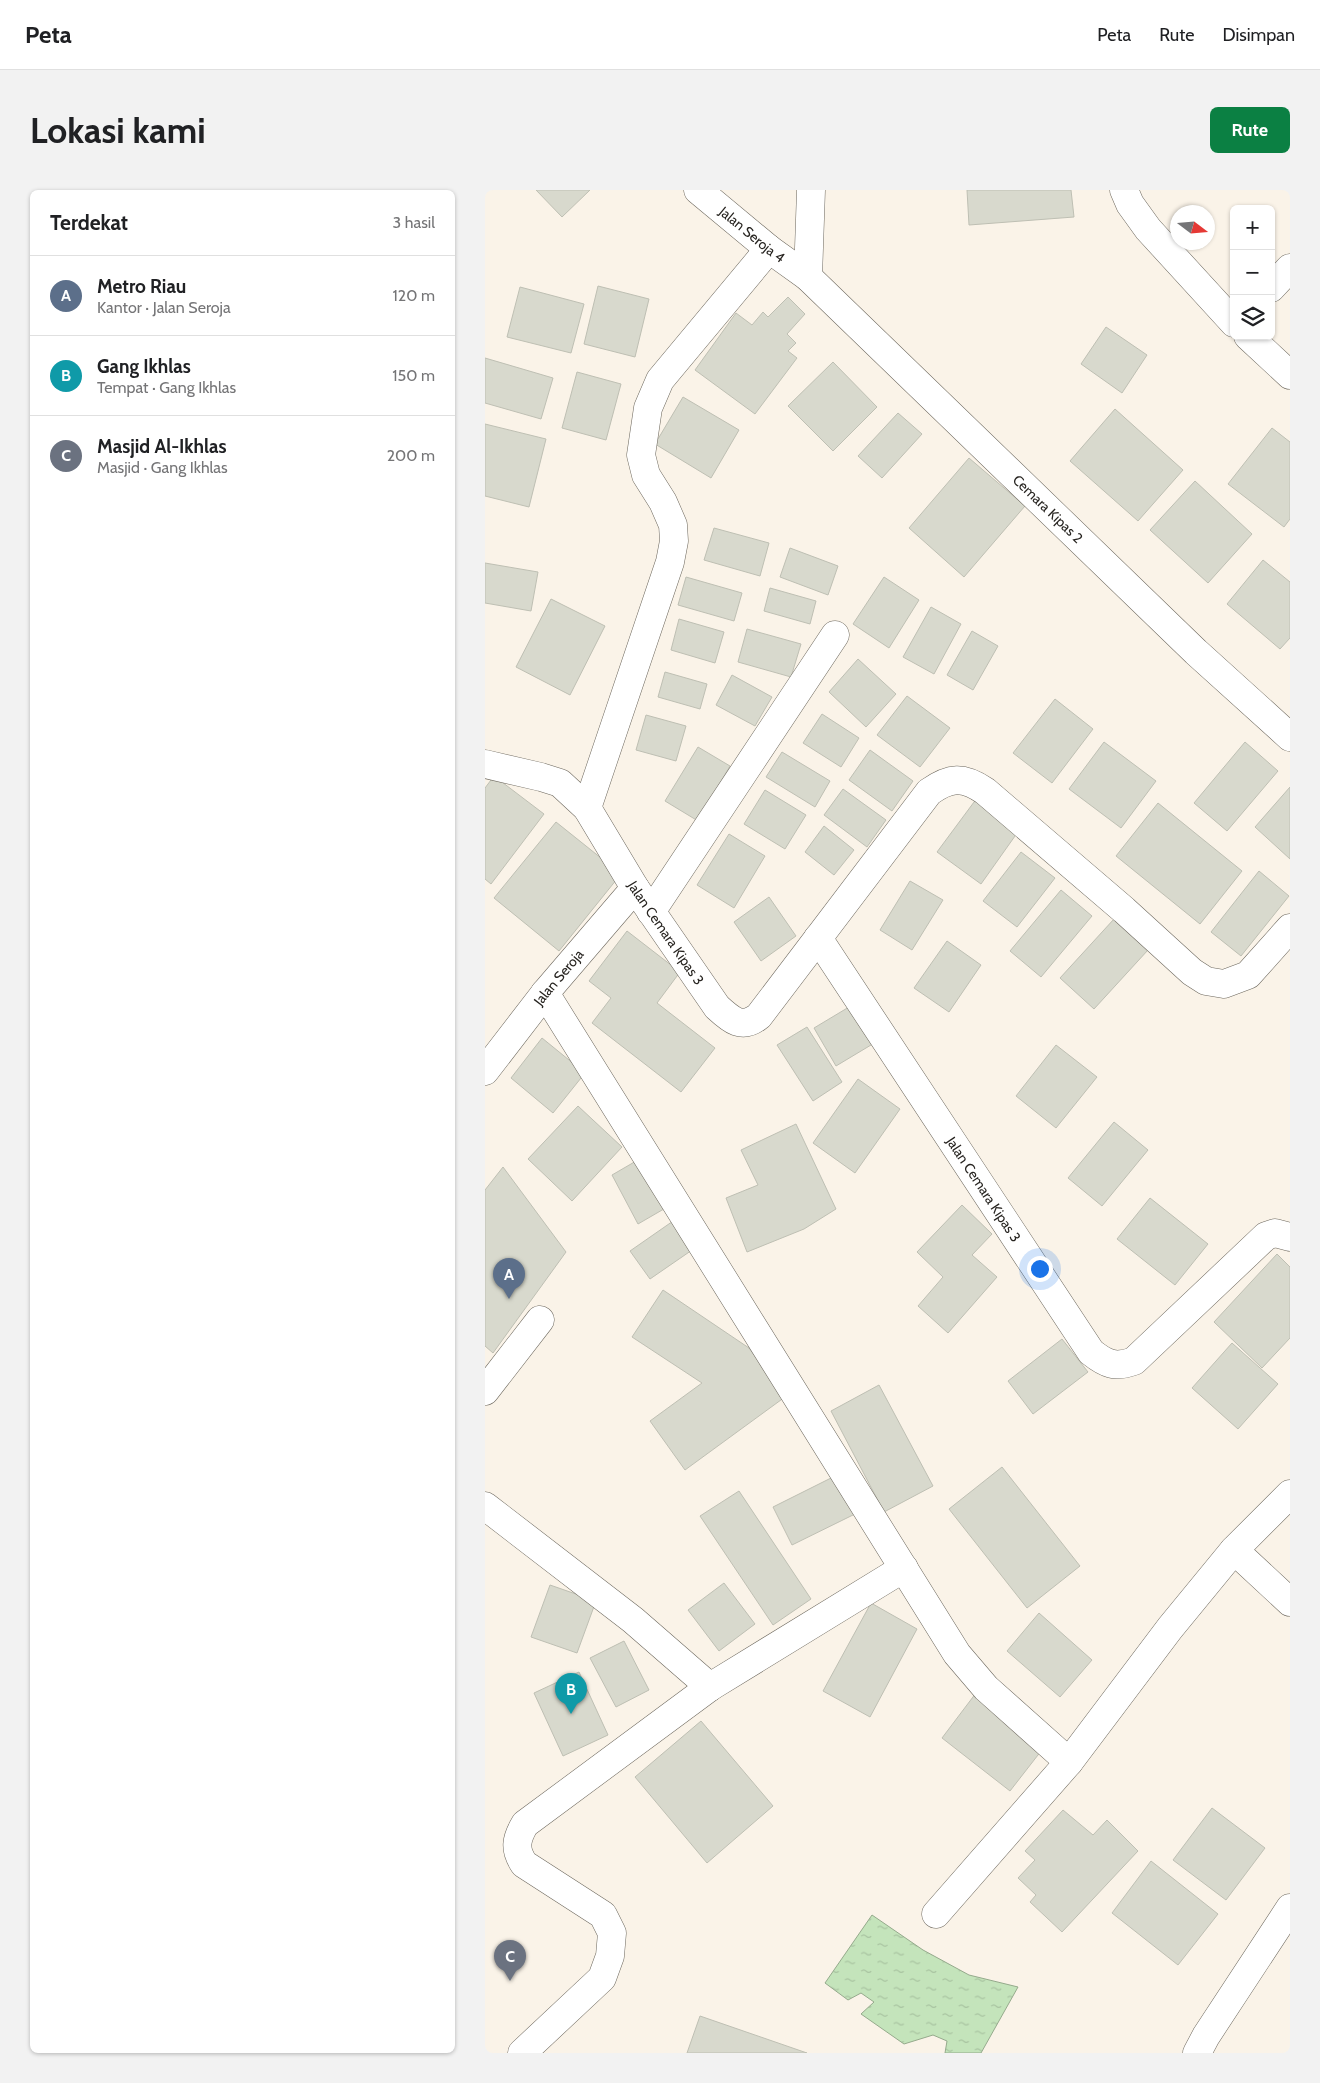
<!DOCTYPE html>
<html lang="id">
<meta charset="utf-8">
<style>
:root{--surface:#fff;--page:#f2f2f2;--text:#202124;--muted:#757577;--line:#e0e0e0;--accent:#0b8043}
body{margin:0;font-family:Cabin,sans-serif;background:var(--page);color:var(--text)}
.controls{position:absolute;right:15px;top:15px;display:grid;overflow:hidden;border-radius:8px;box-shadow:0 1px 4px #0004}
.controls button{width:45px;height:45px;display:grid;place-items:center;padding:0;border:0;border-bottom:1px solid var(--line);background:var(--surface);color:var(--text);font:25px sans-serif}
.compass{position:absolute;left:685px;top:15px;width:45px;height:45px;border-radius:50%;background:var(--surface);box-shadow:0 1px 4px #0004;rotate:106deg}
.you{position:absolute;left:554px;top:1078px;width:18px;height:18px;margin:-12px;border:4px solid #fff;border-radius:50%;background:#1a73e8;box-shadow:0 0 0 8px #1a73e833}
.badge{display:grid;place-items:center;width:32px;height:32px;border-radius:50%;background:var(--accent);color:#fff;font-size:16px;font-weight:700}
.pin{position:absolute;translate:-50% -41px;filter:drop-shadow(0 1px 2px #0008)}
.pin::after{content:'';position:absolute;top:26px;width:18px;height:15px;background:inherit;clip-path:polygon(0 0,100% 0,50% 100%)}
.list{margin:0;padding:0;list-style:none}
h2{display:flex;justify-content:space-between;align-items:center;height:65px;margin:0;padding:0 20px;font-size:21px}
h2 small{font-size:16px;font-weight:400;color:var(--muted)}
.list li{display:grid;grid-template-columns:32px 1fr auto;gap:15px;align-items:center;box-sizing:border-box;height:80px;padding:0 20px;border-top:1px solid var(--line)}
.list b{display:block;font-size:19px;white-space:nowrap}
.list p{margin:0;font-size:16px;white-space:nowrap;color:var(--muted)}
.list em{font-size:16px;font-style:normal;color:var(--muted)}
.icon{flex:none;width:28px;height:28px;fill:none;stroke:currentColor;stroke-width:2;stroke-linecap:round;stroke-linejoin:round}
.map{position:relative;flex:none;width:805px;height:1863px;overflow:hidden;border-radius:8px}
header{display:flex;align-items:center;gap:30px;box-sizing:border-box;height:70px;padding:0 25px;background:var(--surface);border-bottom:1px solid var(--line)}
header strong{font-size:24px}
nav{display:flex;gap:28px;margin-inline-start:auto;font-size:18px}
.intro{display:flex;align-items:center;justify-content:space-between;box-sizing:border-box;height:120px;padding:0 30px}
h1{margin:0;font-size:35px}
.button{padding:12px 22px;border-radius:8px;background:var(--accent);color:#fff;font-size:18px;font-weight:700}
main{display:flex;gap:30px;padding:0 30px}
aside{flex:1;background:var(--surface);border-radius:8px;box-shadow:0 1px 4px #0004}
.map>svg:first-child{display:block}
.water{fill:url(#water-ripples);stroke:#95aa8c}
.building{fill:#d8d9cd;stroke:#bebfb3}
.lines{fill:none;stroke-linecap:round;stroke-linejoin:round}
.minor-casing{stroke:#6d685e;stroke-width:29}
.minor{stroke:#fff;stroke-width:28}
.labels{text-anchor:middle;dominant-baseline:central;stroke-width:5;stroke-linejoin:round;paint-order:stroke}
.street-label{font-size:14px;fill:#272420;stroke:#fff}
</style>
<header>
<strong>Peta</strong>
<nav><a>Peta</a><a>Rute</a><a>Disimpan</a></nav>
</header>
<div class="intro"><h1>Lokasi kami</h1><a class="button">Rute</a></div>
<main>
<aside>
<h2>Terdekat<small>3 hasil</small></h2>
<ul class="list">
<li><span class="badge" style="background:#5c6f8a">A</span><div><b>Metro Riau</b><p>Kantor · Jalan Seroja</p></div><em>120 m</em></li>
<li><span class="badge" style="background:#0f9aa8">B</span><div><b>Gang Ikhlas</b><p>Tempat · Gang Ikhlas</p></div><em>150 m</em></li>
<li><span class="badge" style="background:#6b7280">C</span><div><b>Masjid Al-Ikhlas</b><p>Masjid · Gang Ikhlas</p></div><em>200 m</em></li>
</ul>
</aside>
<div class="map">
<svg width="805" height="1863" viewBox="0 0 805 1863">
<defs>
<pattern id="water-ripples" width="26" height="14" patternUnits="userSpaceOnUse" patternTransform="scale(1.25)"><rect width="26" height="14" fill="#c4e4bb"/><path d="M2 4q2-2 4 0t4 0M15 11q2-2 4 0t4 0" fill="none" stroke="#a8c3a0"/></pattern>
</defs>
<rect width="100%" height="100%" fill="#faf3e8"/>
<path class="water" d="M387 1725 438 1760 484 1785 533 1797 496 1863H460L462 1851 448 1845 419 1854 376 1824 389 1812 376 1803 363 1810 340 1793Z"/>
<g class="building">
<path d="M51 0H105L77 27Z"/>
<path d="M482 0H586L589 27 484 35Z"/>
<path d="M113 96 164 109 150 167 99 154Z"/>
<path d="M35 97 99 114 86 163 22 147Z"/>
<path d="M303 107 320 124 302 144 311 153 303 161 312 168 270 224 210 180 251 123 267 135 278 122 283 127Z"/>
<path d="M621 137 662 165 637 203 596 174Z"/>
<path d="M0 168 68 188 56 229 0 213Z"/>
<path d="M348 172 392 217 348 261 303 216Z"/>
<path d="M92 182 136 194 121 250 77 238Z"/>
<path d="M198 207 254 240 226 288 170 254Z"/>
<path d="M630 219 698 280 653 331 585 271Z"/>
<path d="M413 223 437 244 397 288 373 266Z"/>
<path d="M0 234 61 249 44 317 0 306Z"/>
<path d="M787 238 805 252V329L799 337 743 294Z"/>
<path d="M484 268 540 316 479 387 424 338Z"/>
<path d="M710 291 767 344 723 393 665 340Z"/>
<path d="M229 338 284 353 275 386 219 370Z"/>
<path d="M305 358 353 376 343 405 295 387Z"/>
<path d="M778 370 805 392V448L795 459 742 414Z"/>
<path d="M0 373 53 382 46 421 0 413Z"/>
<path d="M201 387 257 403 249 431 193 415Z"/>
<path d="M399 387 434 410 404 458 368 434Z"/>
<path d="M285 398 331 411 325 434 279 421Z"/>
<path d="M66 409 120 436 85 505 31 477Z"/>
<path d="M446 417 476 434 449 484 418 467Z"/>
<path d="M194 429 239 442 230 473 186 460Z"/>
<path d="M262 439 316 454 306 487 253 472Z"/>
<path d="M487 441 513 456 488 500 462 485Z"/>
<path d="M373 469 411 504 381 537 344 502Z"/>
<path d="M180 482 222 494 215 519 173 507Z"/>
<path d="M247 485 287 507 270 536 231 515Z"/>
<path d="M422 506 465 538 435 577 392 545Z"/>
<path d="M570 509 608 539 567 593 528 563Z"/>
<path d="M337 524 374 548 356 577 318 553Z"/>
<path d="M161 525 201 536 191 571 151 560Z"/>
<path d="M619 552 671 591 636 638 584 599Z"/>
<path d="M760 552 793 581 742 641 709 613Z"/>
<path d="M213 557 245 576 213 631 180 611Z"/>
<path d="M385 560 428 591 407 621 364 590Z"/>
<path d="M297 562 345 591 330 617 281 587Z"/>
<path d="M9 586 59 624 6 694 0 689V598Z"/>
<path d="M805 597V669L770 637Z"/>
<path d="M358 599 401 630 382 657 339 625Z"/>
<path d="M280 600 321 625 300 659 259 634Z"/>
<path d="M492 608 535 639 496 694 452 662Z"/>
<path d="M673 613 757 681 715 734 631 666Z"/>
<path d="M71 632 136 684 74 761 9 708Z"/>
<path d="M339 636 369 660 349 685 320 662Z"/>
<path d="M244 644 280 666 249 718 212 695Z"/>
<path d="M536 662 570 688 532 737 498 711Z"/>
<path d="M774 681 804 706 756 766 726 742Z"/>
<path d="M425 691 458 710 427 760 395 740Z"/>
<path d="M576 700 607 726 556 787 525 761Z"/>
<path d="M284 707 311 746 276 771 249 732Z"/>
<path d="M629 729 663 760 609 819 575 788Z"/>
<path d="M142 741 195 782 172 813 230 858 196 902 107 833 126 808 104 791Z"/>
<path d="M462 751 496 775 464 822 429 798Z"/>
<path d="M369 814 391 852 351 876 329 838Z"/>
<path d="M322 837 357 892 328 911 292 855Z"/>
<path d="M57 848 100 883 68 923 26 888Z"/>
<path d="M571 855 612 887 571 938 531 906Z"/>
<path d="M373 889 415 919 370 983 328 953Z"/>
<path d="M93 916 137 957 87 1011 43 969Z"/>
<path d="M629 932 663 960 617 1016 583 988Z"/>
<path d="M311 934 351 1019 319 1039 262 1062 241 1008 273 995 256 960Z"/>
<path d="M158 967 184 1016 153 1034 127 985Z"/>
<path d="M18 977 81 1062 8 1163 0 1156V1000Z"/>
<path d="M665 1008 723 1054 690 1095 632 1049Z"/>
<path d="M477 1015 507 1044 487 1065 512 1087 463 1143 433 1116 458 1087 432 1062Z"/>
<path d="M191 1029 210 1058 165 1089 145 1061Z"/>
<path d="M792 1064 805 1077V1148L777 1178 729 1132Z"/>
<path d="M178 1100 264 1158 300 1207 200 1280 165 1231 217 1193 147 1147Z"/>
<path d="M577 1149 603 1182 548 1224 523 1191Z"/>
<path d="M747 1153 793 1194 753 1239 707 1198Z"/>
<path d="M394 1195 448 1296 399 1322 346 1221Z"/>
<path d="M517 1277 595 1376 542 1418 464 1319Z"/>
<path d="M352 1285 370 1324 307 1355 288 1317Z"/>
<path d="M254 1301 326 1409 288 1435 215 1326Z"/>
<path d="M239 1393 270 1434 234 1461 203 1420Z"/>
<path d="M65 1395 111 1411 92 1463 46 1447Z"/>
<path d="M386 1413 432 1439 385 1527 338 1501Z"/>
<path d="M554 1423 607 1470 575 1507 522 1461Z"/>
<path d="M139 1451 164 1500 131 1517 105 1468Z"/>
<path d="M94 1482 123 1545 78 1566 49 1503Z"/>
<path d="M491 1503 560 1556 525 1601 457 1548Z"/>
<path d="M216 1531 288 1616 222 1673 150 1587Z"/>
<path d="M727 1618 780 1658 741 1710 688 1670Z"/>
<path d="M578 1620 608 1645 622 1630 653 1661 577 1742 545 1712 551 1705 533 1688 550 1670 540 1661Z"/>
<path d="M666 1671 733 1724 693 1775 627 1723Z"/>
<path d="M215 1826 322 1863H202Z"/>
</g>
<g class="lines">
<defs>
<g id="minor">
<path id="s1" d="M213 0 284 59 323 87 711 462 805 547"/>
<path d="M639 0 645 14 663 39 749 133"/>
<path d="M323 87 326 0"/>
<path d="M786 98 805 78"/>
<path d="M763 146 805 185"/>
<path id="s2" d="M0 574 56 587 75 593 102 618 150 698 232 817C246 830 257 840 274 826L444 602C465 587 478 586 500 601L639 720 707 782 721 791 739 794 763 785 805 738"/>
<path d="M102 618 185 372 189 351 188 335 178 312 161 285 156 265 163 218 175 190 284 59"/>
<path d="M166 722 350 445"/>
<path id="s3" d="M333 748 606 1162C621 1174 630 1178 649 1171L781 1046 790 1043 805 1047"/>
<path d="M60 803 472 1464 501 1498 584 1572"/>
<path id="s4" d="M0 881 60 803 150 698"/>
<path d="M0 1201 55 1130"/>
<path d="M0 1316 148 1430 225 1497"/>
<path d="M749 1360 805 1412"/>
<path d="M451 1724 584 1572 685 1438 749 1360 805 1304"/>
<path d="M37 1863 117 1788 125 1766 127 1743 118 1725 39 1674C29 1659 31 1649 40 1634L225 1497 419 1378"/>
<path d="M712 1863 721 1846 805 1718"/>
</g>
</defs>
<use href="#minor" class="minor-casing"/>
<use href="#minor" class="minor"/>
</g>
<g class="labels">
<g class="street-label">
<text stroke="none"><textPath href="#s1" startOffset="70">Jalan Seroja 4</textPath></text>
<text stroke="none"><textPath href="#s1" startOffset="474">Cemara Kipas 2</textPath></text>
<text stroke="none"><textPath href="#s2" startOffset="262">Jalan Cemara Kipas 3</textPath></text>
<text stroke="none"><textPath href="#s4" startOffset="119">Jalan Seroja</textPath></text>
<text stroke="none"><textPath href="#s3" startOffset="301">Jalan Cemara Kipas 3</textPath></text>
</g>
</g>
</svg>
<div class="controls">
<button>+</button>
<button>−</button>
<button><svg class="icon" aria-label="layers" viewBox="0 0 24 24"><path d="M12 4l9 5-9 5-9-5zM3 14l9 5 9-5"/></svg></button>
</div>
<svg class="compass" viewBox="-18 -18 36 36"><path d="M0-13l5 13h-10z" fill="#e53935"/><path d="M0 13l5-13h-10z" fill="#757577"/></svg>
<div class="you"></div>
<div class="pin badge" style="left:24px;top:1109px;background:#5c6f8a">A</div>
<div class="pin badge" style="left:86px;top:1524px;background:#0f9aa8">B</div>
<div class="pin badge" style="left:25px;top:1791px;background:#6b7280">C</div>
</div>
</main>
